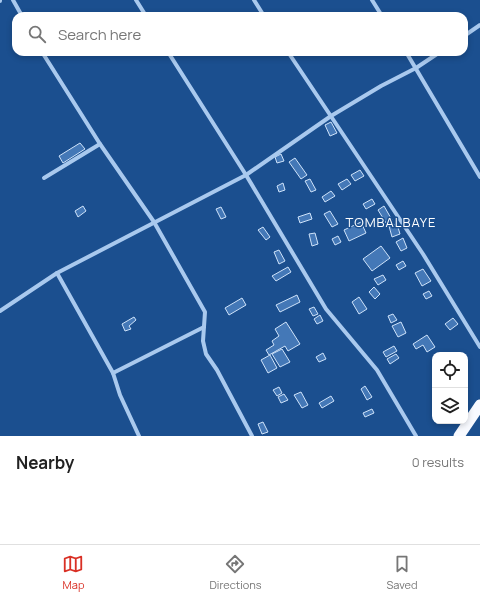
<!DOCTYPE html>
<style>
:root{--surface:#fff;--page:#f6f6f6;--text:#222;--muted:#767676;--line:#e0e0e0;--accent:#d93025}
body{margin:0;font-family:Manrope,sans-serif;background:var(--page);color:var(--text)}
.controls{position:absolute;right:12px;bottom:12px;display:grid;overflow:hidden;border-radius:8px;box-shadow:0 2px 6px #0003}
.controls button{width:36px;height:36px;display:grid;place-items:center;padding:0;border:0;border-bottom:1px solid var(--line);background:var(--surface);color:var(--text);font:20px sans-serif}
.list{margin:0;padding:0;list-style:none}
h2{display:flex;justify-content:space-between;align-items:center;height:52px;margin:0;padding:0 16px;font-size:17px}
h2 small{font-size:13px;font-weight:400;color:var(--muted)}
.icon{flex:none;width:22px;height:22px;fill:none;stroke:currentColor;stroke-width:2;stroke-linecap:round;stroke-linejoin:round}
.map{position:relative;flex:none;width:480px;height:436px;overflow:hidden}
.search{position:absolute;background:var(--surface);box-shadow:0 2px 6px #0003;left:12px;right:12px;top:12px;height:44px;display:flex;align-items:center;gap:10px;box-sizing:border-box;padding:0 14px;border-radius:12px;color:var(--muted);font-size:15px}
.sheet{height:108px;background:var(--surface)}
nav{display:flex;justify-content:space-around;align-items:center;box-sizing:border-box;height:56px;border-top:1px solid var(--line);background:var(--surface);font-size:11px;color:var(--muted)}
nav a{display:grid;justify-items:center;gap:2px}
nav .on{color:var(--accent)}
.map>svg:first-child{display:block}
.building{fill:#4478b7;stroke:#cfe3fa}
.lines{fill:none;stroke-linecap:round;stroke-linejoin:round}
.minor{stroke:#a9c9ee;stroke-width:4}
.trunk{stroke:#f8faff;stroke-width:11}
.labels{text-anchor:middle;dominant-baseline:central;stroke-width:3;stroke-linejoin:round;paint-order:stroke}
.neighbourhood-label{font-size:13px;letter-spacing:1px;fill:#fff;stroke:#1b4f8f}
</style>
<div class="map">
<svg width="480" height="436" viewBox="0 0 480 436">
<rect width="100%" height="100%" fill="#1b4f8f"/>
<g class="building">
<path d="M331 122 337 133 330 136 325 125Z"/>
<path d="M80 143 85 149 63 163 59 156Z"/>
<path d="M281 154 284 161 277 163 275 157Z"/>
<path d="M295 158 307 175 301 179 289 162Z"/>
<path d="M360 170 364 176 355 181 351 175Z"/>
<path d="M310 179 316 190 311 192 305 181Z"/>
<path d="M347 179 351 184 342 190 338 184Z"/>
<path d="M283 183 285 190 279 192 277 186Z"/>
<path d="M331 191 335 196 325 202 322 197Z"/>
<path d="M372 199 375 204 366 209 363 204Z"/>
<path d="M83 206 86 211 78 217 75 211Z"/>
<path d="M384 206 392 220 386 223 378 210Z"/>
<path d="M221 207 226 217 221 219 216 209Z"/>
<path d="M330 211 338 224 332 227 324 214Z"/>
<path d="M310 213 312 219 300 223 298 217Z"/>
<path d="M361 222 366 233 349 241 344 230Z"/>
<path d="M397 224 400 234 392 237 389 226Z"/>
<path d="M263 227 270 237 266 240 258 230Z"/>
<path d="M315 233 318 244 312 246 309 234Z"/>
<path d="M338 236 341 242 335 245 332 239Z"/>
<path d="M403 238 407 248 401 251 396 242Z"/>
<path d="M381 246 390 258 372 271 363 259Z"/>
<path d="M279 250 285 261 279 264 274 252Z"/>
<path d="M403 261 406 266 399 270 396 265Z"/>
<path d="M288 267 291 272 276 281 272 276Z"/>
<path d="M423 269 431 281 422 286 415 273Z"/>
<path d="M383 275 386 280 378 285 374 279Z"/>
<path d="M374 287 380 294 375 299 369 292Z"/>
<path d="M429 291 432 296 426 299 423 294Z"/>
<path d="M297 295 300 302 280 312 276 305Z"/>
<path d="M359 297 367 309 359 314 352 302Z"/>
<path d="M242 298 246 305 229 315 225 308Z"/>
<path d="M314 307 318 314 313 316 309 309Z"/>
<path d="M393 314 397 320 391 323 388 316Z"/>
<path d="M320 315 323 321 317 324 314 319Z"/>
<path d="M134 317 136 320 129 326 131 329 125 331 122 324Z"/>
<path d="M453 318 458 324 450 330 445 324Z"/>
<path d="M286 322 300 344 288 351 285 346 269 355 266 350 274 345 272 341 279 336 275 329Z"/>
<path d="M401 322 406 333 398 337 392 326Z"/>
<path d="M427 335 435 347 427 352 423 345 416 349 413 344Z"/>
<path d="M394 346 397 351 386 357 383 352Z"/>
<path d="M282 349 290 362 280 367 272 354Z"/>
<path d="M323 353 326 359 319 362 316 357Z"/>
<path d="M396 354 399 358 390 364 387 359Z"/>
<path d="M270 355 277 368 268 373 261 360Z"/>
<path d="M365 386 372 397 367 400 361 389Z"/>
<path d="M279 387 282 393 277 396 273 390Z"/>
<path d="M301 392 308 405 302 408 294 395Z"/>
<path d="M284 394 288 400 281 403 278 397Z"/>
<path d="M331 396 334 401 322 408 319 403Z"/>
<path d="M372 409 374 413 365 417 363 413Z"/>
<path d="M263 422 268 432 262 434 258 424Z"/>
</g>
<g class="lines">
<g class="minor">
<path d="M13 0 22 16"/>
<path d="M136 0 146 16"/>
<path d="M254 0 264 16"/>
<path d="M372 0 382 16"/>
<path d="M0 1V0"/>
<path d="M464 36 480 25"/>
<path d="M42 52 100 144 154 222 205 312 203 341 206 354 217 370 252 436"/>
<path d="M168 52 246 175 326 309 377 370 416 436"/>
<path d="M288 52 423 254 480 347"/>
<path d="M406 52 480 177"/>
<path d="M44 178 100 144"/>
<path d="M57 273 113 373 120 395 139 436"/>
<path d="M0 311 57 273 246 175 331 116 381 86 416 68 440 52"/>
<path d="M113 373 204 327"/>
</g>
<path class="trunk" d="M459 436 480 405"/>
</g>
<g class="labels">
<g class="neighbourhood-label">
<text x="391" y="222">TOMBALBAYE</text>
</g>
</g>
</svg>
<div class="controls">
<button><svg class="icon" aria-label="locate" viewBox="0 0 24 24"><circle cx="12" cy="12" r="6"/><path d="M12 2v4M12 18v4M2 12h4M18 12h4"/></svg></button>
<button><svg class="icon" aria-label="layers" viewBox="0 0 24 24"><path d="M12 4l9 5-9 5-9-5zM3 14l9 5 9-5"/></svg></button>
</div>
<div class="search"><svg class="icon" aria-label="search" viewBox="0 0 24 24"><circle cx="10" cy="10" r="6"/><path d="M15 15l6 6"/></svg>Search here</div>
</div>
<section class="sheet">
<h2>Nearby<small>0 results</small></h2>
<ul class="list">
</ul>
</section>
<nav>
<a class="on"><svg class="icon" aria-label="map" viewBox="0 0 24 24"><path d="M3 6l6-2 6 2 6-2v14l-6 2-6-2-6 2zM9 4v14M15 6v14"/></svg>Map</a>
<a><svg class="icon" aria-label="directions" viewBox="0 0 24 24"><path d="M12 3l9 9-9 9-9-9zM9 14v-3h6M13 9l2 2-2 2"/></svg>Directions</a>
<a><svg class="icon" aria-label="saved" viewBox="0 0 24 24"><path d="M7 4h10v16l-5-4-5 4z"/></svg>Saved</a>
</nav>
